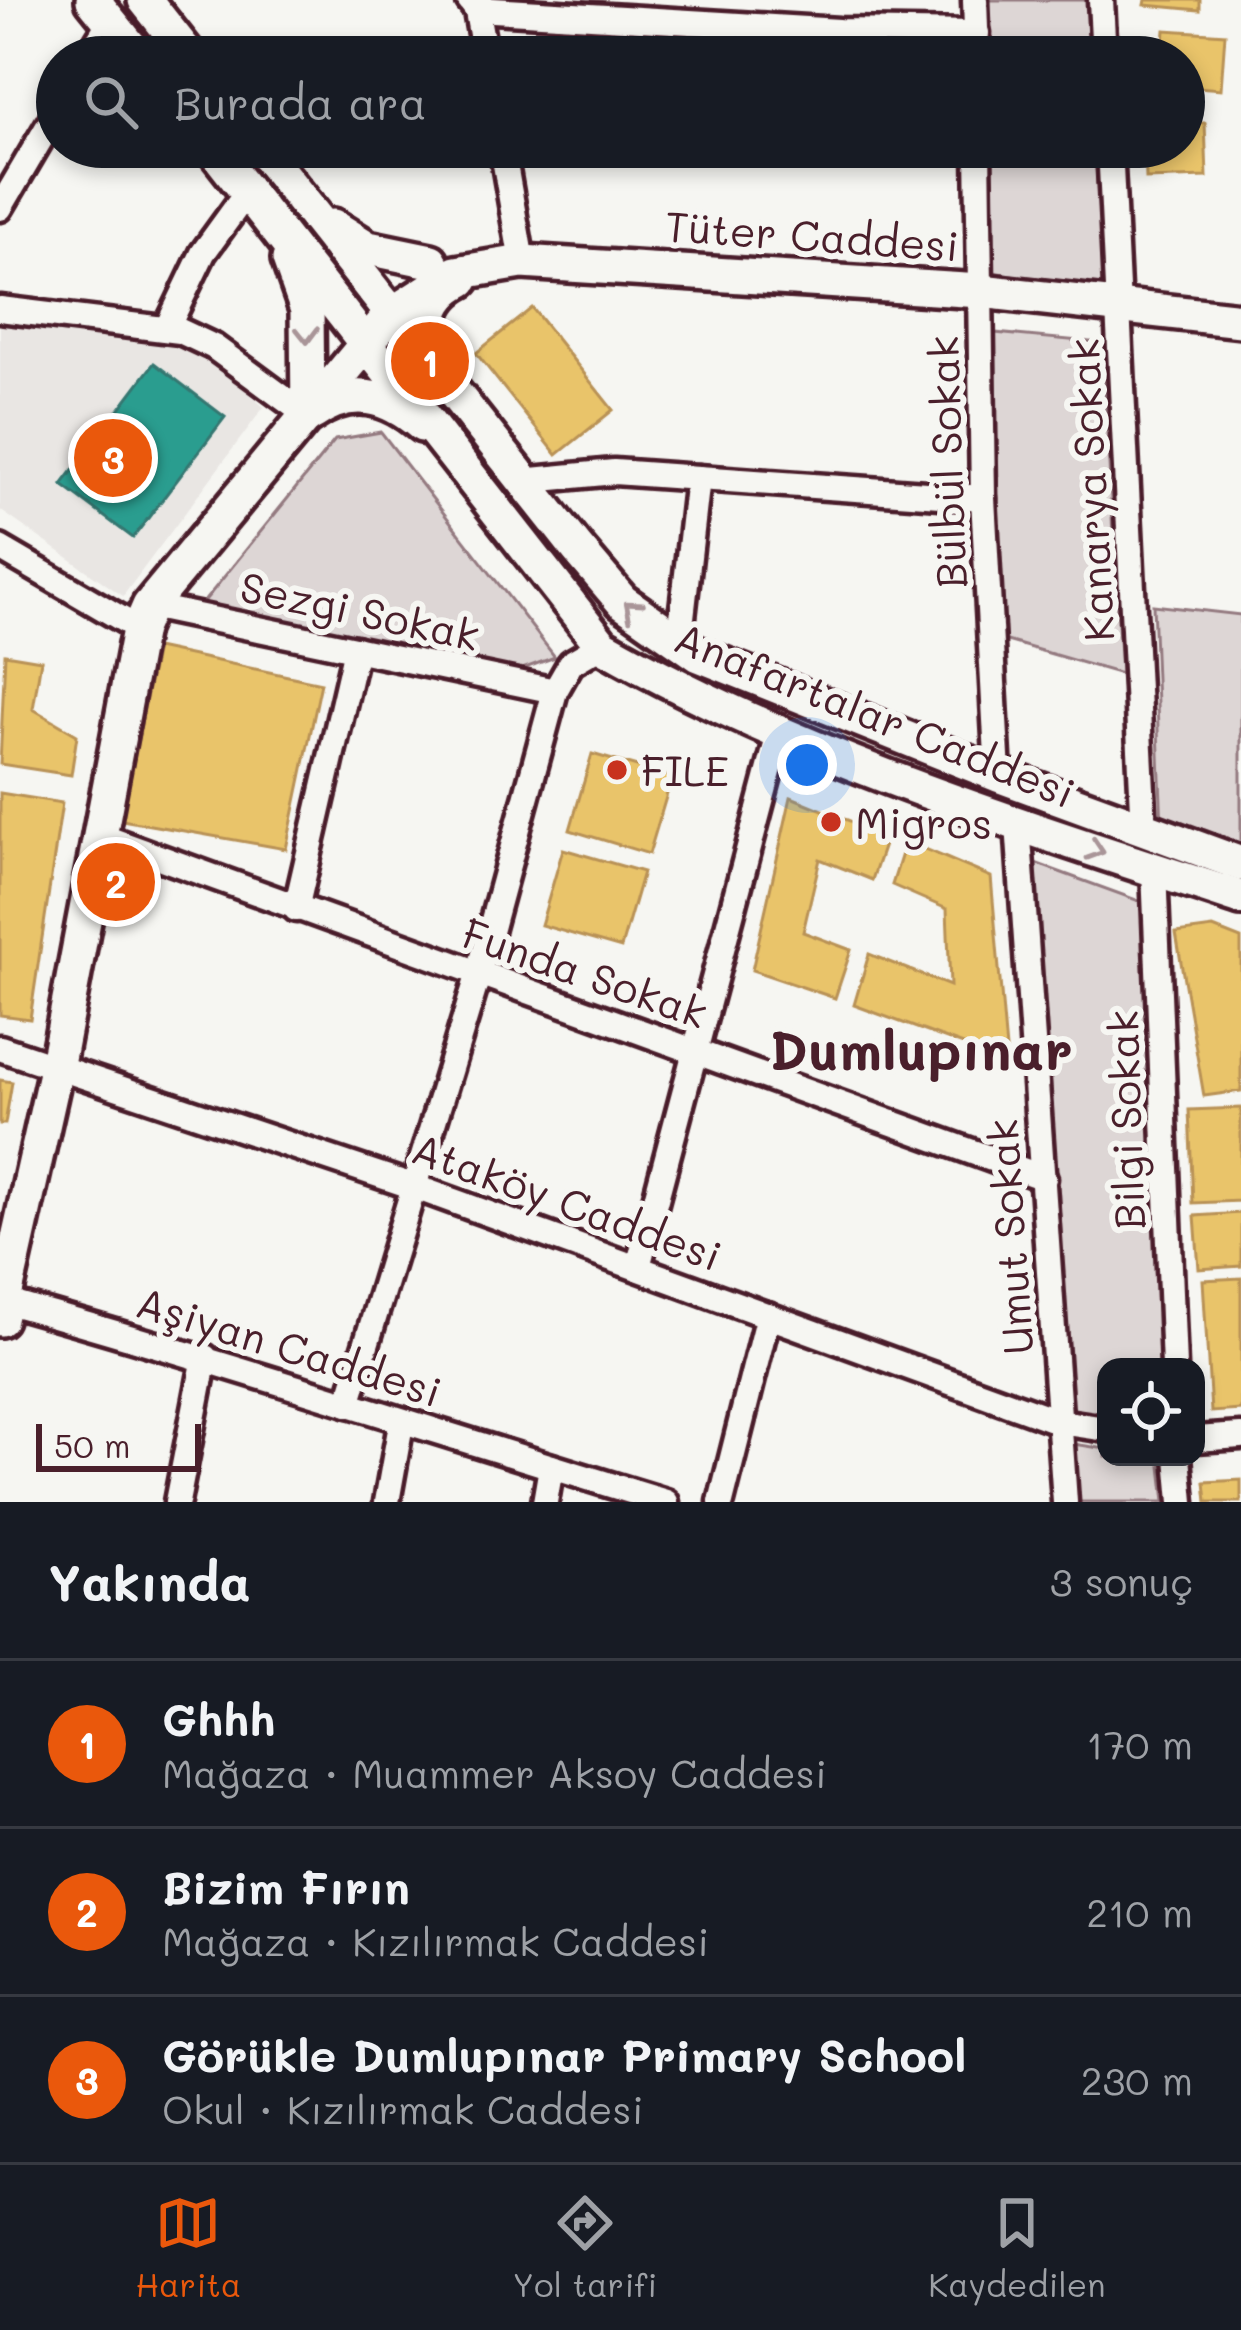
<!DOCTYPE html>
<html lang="tr">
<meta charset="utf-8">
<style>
:root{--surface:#171b24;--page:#20242c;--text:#f1f3f6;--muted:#9ea1a6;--line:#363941;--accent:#ea580c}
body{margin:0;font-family:Mali,sans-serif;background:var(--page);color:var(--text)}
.controls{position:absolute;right:36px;bottom:36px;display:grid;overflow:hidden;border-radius:24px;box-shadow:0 6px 18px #0003}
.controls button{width:108px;height:108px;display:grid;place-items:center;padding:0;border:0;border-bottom:3px solid var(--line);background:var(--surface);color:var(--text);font:60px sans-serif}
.scale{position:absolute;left:36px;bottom:30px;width:165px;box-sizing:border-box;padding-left:12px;border:6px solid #4a1f2b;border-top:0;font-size:33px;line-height:42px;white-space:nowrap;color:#4a1f2b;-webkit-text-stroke:9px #f6f6f2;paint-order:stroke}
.you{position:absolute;left:807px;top:765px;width:42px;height:42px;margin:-30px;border:9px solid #fff;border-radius:50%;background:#1a73e8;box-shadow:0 0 0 18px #1a73e833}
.badge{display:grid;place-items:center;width:78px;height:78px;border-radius:50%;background:var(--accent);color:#fff;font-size:39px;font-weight:700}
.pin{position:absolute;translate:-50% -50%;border:6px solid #fff;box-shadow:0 3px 12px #0006}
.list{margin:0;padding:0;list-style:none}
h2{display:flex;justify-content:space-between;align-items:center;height:156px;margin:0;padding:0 48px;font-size:51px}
h2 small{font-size:39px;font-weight:400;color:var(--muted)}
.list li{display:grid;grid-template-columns:78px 1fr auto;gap:36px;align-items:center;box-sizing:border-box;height:168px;padding:0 48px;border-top:3px solid var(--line)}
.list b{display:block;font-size:45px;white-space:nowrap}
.list p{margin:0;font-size:39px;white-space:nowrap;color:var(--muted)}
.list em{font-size:39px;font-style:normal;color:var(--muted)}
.icon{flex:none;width:66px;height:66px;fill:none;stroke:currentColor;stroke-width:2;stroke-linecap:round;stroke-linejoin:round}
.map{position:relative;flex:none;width:1241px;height:1502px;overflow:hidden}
.search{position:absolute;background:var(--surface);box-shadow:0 6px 18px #0003;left:36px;right:36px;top:36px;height:132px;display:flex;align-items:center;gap:30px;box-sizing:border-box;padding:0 42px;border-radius:66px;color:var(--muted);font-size:45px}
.sheet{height:660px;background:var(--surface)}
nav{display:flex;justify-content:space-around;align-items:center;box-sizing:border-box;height:168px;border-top:3px solid var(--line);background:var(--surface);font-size:33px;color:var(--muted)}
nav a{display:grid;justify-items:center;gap:6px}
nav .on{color:var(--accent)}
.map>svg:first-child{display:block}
.built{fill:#e9e6e3}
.green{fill:#ddd6d5;stroke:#947a80;stroke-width:3}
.homes{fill:#e9c46a;stroke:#b99257;stroke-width:3}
.schools{fill:#2a9d8f;stroke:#347771;stroke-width:3}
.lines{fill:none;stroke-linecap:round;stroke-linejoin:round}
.street-casing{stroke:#4a1f2b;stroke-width:33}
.secondary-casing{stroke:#4a1f2b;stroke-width:42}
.street{stroke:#f6f6f2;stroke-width:24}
.secondary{stroke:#f6f6f2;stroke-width:33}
.oneway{stroke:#a99598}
.poi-dot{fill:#c8321e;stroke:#f6f6f2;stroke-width:4.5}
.labels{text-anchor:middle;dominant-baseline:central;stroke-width:12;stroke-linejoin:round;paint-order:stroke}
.street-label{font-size:42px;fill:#4a1f2b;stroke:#f6f6f2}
.poi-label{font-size:42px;fill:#4a1f2b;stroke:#f6f6f2;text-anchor:start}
.district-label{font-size:54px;font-weight:bold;fill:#4a1f2b;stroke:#f6f6f2}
</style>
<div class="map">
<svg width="1241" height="1502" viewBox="0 0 1241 1502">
<rect width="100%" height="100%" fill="#f6f6f2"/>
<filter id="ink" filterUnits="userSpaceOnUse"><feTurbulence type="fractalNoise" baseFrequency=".00833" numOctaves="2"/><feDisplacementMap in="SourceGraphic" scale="24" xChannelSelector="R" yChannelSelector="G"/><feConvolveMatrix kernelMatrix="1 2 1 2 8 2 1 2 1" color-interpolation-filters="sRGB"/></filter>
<g filter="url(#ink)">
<path class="built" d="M0 322 183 335 264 407 123 596 0 510Z"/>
<g class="green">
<path d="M989 0H1087L1090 57H990Z"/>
<path d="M988 147H1095L1103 289 985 271Z"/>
<path d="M984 332 1102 343 1121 674 1000 639Z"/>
<path d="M381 432 555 657 509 674 202 604 335 440Z"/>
<path d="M1153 605 1241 615V852L1162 828Z"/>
<path d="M1035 863 1142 902 1161 1367H1106V1418L1068 1412Z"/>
<path d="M1074 1444 1106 1449V1457H1160L1165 1502H1077Z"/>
</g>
<g class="homes">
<path d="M1146 0H1200V10L1145 5Z"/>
<path d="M1165 30 1225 34 1221 89 1184 86V57H1163Z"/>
<path d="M1184 123H1205L1207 177 1146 179 1145 147H1184Z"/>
<path d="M532 308 613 410 557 455 476 353Z"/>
<path d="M156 648 321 683 286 849 122 820Z"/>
<path d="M5 654 41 660 33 709 77 735 71 775 0 764Z"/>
<path d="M592 754 672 777 649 854 570 830Z"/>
<path d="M0 793 62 803 30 1019 0 1015Z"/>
<path d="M791 797 887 836 872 880 820 859 803 932 851 950 835 998 752 970Z"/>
<path d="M906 841 991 877 1007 1061 854 1005 869 954 950 986 947 909 892 885Z"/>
<path d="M563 849 643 872 621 948 541 925Z"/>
<path d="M1213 928 1241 939V1091L1204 1096 1176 933Z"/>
<path d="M0 1080 12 1082 5 1124H0Z"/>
<path d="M1241 1108V1201L1193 1203 1189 1110Z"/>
<path d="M1241 1213V1266L1199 1269 1195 1216Z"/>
<path d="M1241 1278V1410L1211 1412 1203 1280Z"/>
<path d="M1241 1480V1502H1207L1205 1482Z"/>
</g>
<path class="schools" d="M154 363 225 417 133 538 62 485Z"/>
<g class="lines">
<defs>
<g id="street">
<path d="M469 0 476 9 839 31 977 33"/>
<path d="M475 0 485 57"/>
<path d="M975 0 977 57"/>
<path d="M1101 0 1104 57"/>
<path d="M88 57 110 21"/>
<path d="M502 147 522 262"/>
<path d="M978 147 983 498 998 775"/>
<path d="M1110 147 1144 830"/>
<path d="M0 208 57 111"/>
<path d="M0 309 180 331 214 347 308 416"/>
<path d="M167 328 203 253 248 191"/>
<path d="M522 481 614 472 983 498"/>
<path d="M0 548 139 629"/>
<path d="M149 606 555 691"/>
<path d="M679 644 698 478"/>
<path d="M1018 824 1065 1502"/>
<path d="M101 836 1044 1178"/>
<path d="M1154 869 1174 1367"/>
<path d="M296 909 356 649"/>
<path d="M0 1048 415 1187 1060 1422 1106 1429"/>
<path d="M638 1267 780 730"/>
<path d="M4 1301C226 1363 445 1435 666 1502"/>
<path d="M348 1404 478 976 555 691 571 663 602 645"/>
<path d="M1196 1439 1241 1436"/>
<path d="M1178 1457 1182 1502"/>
<path d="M177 1502 205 1357"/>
<path d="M387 1502 401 1424"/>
<path d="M545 1502 551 1467"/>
<path d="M721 1502 768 1315"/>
</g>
<g id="secondary">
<path d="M93 0 139 57"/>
<path d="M145 0 190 57"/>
<path d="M212 147 602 645C793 755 1031 829 1241 898"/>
<path d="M260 147 577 548 622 601 699 655 998 775 1241 864"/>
<path d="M333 226 368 248 431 261"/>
<path d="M289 259 307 310 308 416"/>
<path d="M435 369C426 333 424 299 462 280"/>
<path d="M313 413C351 386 387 395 422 425"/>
<path d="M0 1319 57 1064 139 629 149 606 390 315 456 273 522 262 981 291 1241 320"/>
</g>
</defs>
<use href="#street" class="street-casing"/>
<use href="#secondary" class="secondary-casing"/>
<use href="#street" class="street"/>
<use href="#secondary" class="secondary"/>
</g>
<defs><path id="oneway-chevron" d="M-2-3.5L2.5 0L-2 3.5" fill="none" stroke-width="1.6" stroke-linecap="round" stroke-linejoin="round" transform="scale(3)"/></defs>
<g class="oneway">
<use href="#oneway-chevron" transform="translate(307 335) rotate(89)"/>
<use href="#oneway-chevron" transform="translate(632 608) rotate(-139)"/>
<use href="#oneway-chevron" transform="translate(1096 850) rotate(18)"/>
</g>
</g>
<g class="poi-dot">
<circle cx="617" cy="770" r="12"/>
<circle cx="831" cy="822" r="12"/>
</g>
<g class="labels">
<g class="street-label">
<text transform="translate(812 235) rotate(4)">Tüter Caddesi</text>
<text transform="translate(946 462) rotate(-92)">Bülbül Sokak</text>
<text transform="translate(1090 490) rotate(-93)">Kanarya Sokak</text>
<text transform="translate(360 610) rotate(12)">Sezgi Sokak</text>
<text transform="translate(875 714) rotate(22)">Anafartalar Caddesi</text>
<text transform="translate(585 972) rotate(19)">Funda Sokak</text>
<text transform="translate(1125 1120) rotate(-92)">Bilgi Sokak</text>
<text transform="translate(567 1201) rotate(20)">Ataköy Caddesi</text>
<text transform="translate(1009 1237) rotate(-94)">Umut Sokak</text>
<text transform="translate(289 1346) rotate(17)">Aşiyan Caddesi</text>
</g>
<g class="poi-label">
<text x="641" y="770">FILE</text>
<text x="855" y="822">Migros</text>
</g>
<g class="district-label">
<text x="921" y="1048">Dumlupınar</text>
</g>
</g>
</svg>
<div class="controls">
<button><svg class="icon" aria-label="locate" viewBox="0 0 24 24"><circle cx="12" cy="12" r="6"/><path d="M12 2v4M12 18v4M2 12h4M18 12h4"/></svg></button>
</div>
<div class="scale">50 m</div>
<div class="you"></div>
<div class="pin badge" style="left:430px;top:361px">1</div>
<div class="pin badge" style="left:116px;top:882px">2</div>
<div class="pin badge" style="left:113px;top:458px">3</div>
<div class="search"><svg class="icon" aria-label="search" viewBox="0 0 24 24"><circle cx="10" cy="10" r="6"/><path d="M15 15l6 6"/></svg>Burada ara</div>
</div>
<section class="sheet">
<h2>Yakında<small>3 sonuç</small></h2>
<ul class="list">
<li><span class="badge">1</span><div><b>Ghhh</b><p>Mağaza · Muammer Aksoy Caddesi</p></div><em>170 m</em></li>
<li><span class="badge">2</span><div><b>Bizim Fırın</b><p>Mağaza · Kızılırmak Caddesi</p></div><em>210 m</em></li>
<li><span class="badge">3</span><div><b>Görükle Dumlupınar Primary School</b><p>Okul · Kızılırmak Caddesi</p></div><em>230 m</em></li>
</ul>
</section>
<nav>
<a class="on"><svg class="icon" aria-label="map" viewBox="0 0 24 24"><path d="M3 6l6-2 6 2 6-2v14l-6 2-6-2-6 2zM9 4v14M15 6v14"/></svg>Harita</a>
<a><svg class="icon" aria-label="directions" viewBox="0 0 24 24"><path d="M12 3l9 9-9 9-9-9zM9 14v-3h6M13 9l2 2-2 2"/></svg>Yol tarifi</a>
<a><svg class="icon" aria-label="saved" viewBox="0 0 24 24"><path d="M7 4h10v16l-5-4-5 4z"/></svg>Kaydedilen</a>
</nav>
